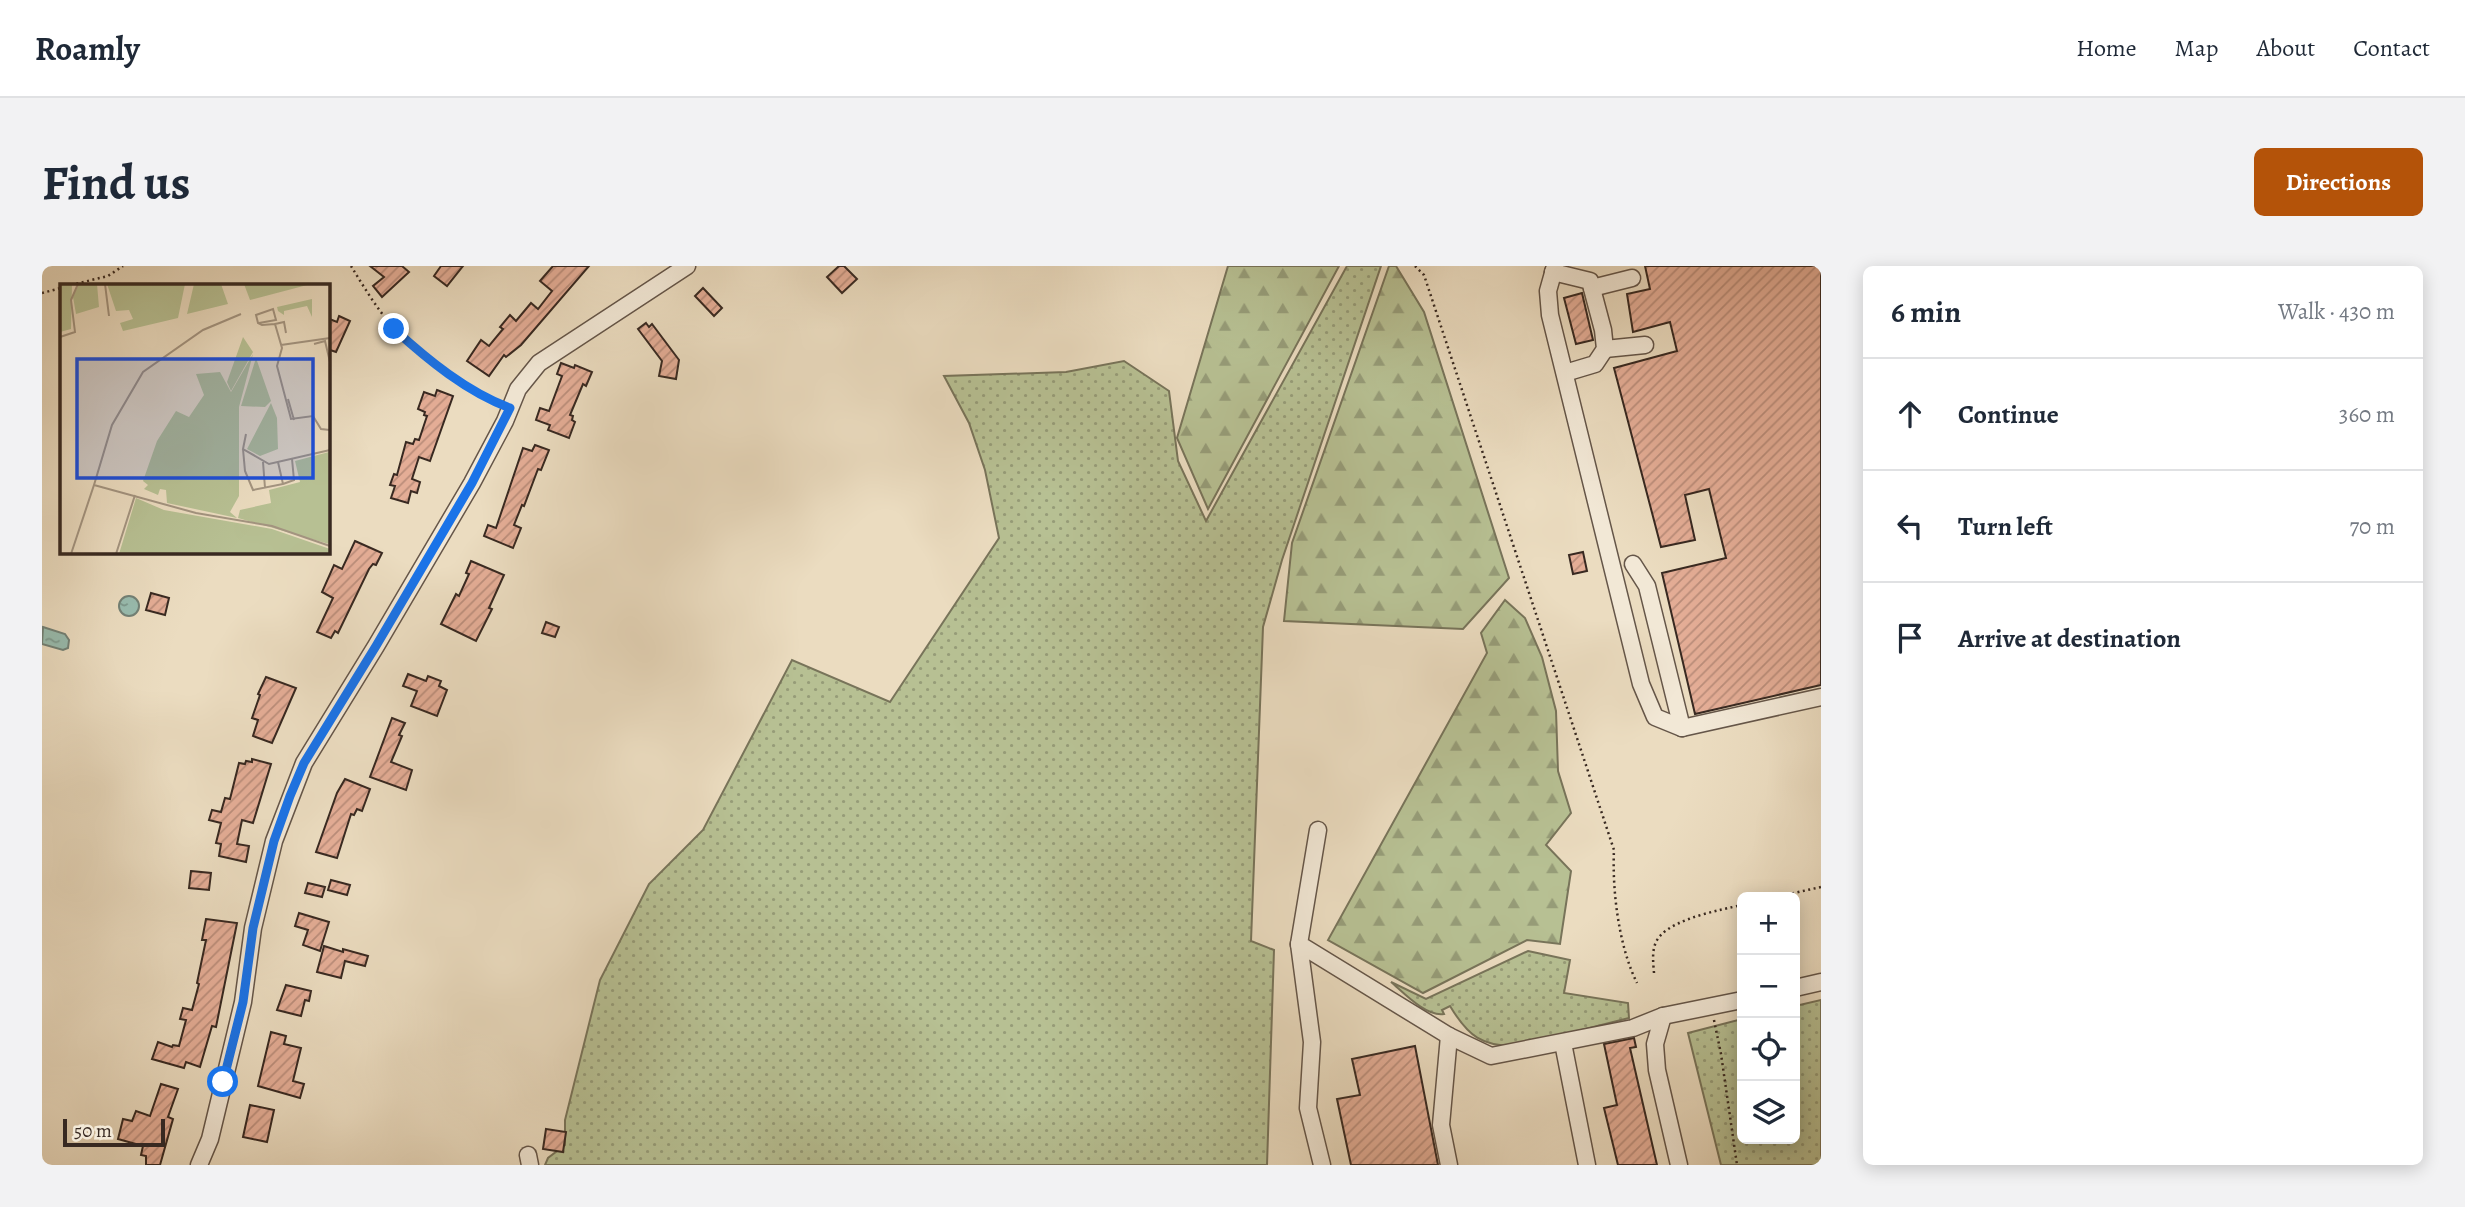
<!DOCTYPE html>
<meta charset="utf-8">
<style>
:root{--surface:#fff;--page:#f2f2f3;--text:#1f2937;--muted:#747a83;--line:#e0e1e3;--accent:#b45309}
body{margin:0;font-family:Alegreya,serif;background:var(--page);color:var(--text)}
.controls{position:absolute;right:21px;bottom:21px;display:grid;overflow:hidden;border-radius:10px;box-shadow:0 4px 18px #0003}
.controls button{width:63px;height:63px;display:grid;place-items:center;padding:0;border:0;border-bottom:2px solid var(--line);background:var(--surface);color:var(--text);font:35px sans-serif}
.scale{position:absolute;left:21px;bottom:18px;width:102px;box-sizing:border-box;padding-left:7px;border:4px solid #382921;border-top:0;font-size:19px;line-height:24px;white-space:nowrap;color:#382921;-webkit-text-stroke:5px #f2e8d6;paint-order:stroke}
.stop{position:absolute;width:21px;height:21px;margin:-16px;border:5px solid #1a73e8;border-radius:50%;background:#fff}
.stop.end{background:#1a73e8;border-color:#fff;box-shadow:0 2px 7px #0008}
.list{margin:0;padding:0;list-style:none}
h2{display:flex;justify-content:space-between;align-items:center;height:91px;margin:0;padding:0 28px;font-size:30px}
h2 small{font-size:23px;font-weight:400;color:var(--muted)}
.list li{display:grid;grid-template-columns:46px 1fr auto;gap:21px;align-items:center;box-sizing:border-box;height:112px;padding:0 28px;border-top:2px solid var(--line)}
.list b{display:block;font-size:26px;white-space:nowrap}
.list em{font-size:23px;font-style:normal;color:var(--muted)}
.icon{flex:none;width:38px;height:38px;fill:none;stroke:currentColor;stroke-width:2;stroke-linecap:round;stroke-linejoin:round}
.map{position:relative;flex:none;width:1779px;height:899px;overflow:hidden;border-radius:10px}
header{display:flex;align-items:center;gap:42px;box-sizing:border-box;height:98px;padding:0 35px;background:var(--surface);border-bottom:2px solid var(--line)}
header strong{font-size:33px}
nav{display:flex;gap:38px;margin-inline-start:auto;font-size:24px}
.intro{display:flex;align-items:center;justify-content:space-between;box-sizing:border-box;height:168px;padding:0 42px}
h1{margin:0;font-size:49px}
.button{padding:18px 32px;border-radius:10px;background:var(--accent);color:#fff;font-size:24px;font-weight:700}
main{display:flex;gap:42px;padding:0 42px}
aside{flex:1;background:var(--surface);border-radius:10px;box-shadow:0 4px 18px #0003}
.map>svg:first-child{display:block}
.grass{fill:url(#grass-dots);stroke:#78745a;stroke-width:2}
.forest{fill:url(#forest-firs);stroke:#78745a;stroke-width:2}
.water{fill:url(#water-ripples);stroke:#728176;stroke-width:2}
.building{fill:url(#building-hatch);stroke:#382921;stroke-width:2}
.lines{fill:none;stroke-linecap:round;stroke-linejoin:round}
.minor-casing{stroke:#655649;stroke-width:19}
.path{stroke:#382921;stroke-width:2.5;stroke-dasharray:2 3.5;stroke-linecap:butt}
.minor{stroke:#f2e8d6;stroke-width:16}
.route{stroke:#1a73e8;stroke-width:9}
.inset-road{fill:none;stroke:#a39480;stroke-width:2}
.view{fill:#1d4ed8;fill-opacity:0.15;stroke:#1d4ed8;stroke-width:3.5}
.inset-edge{fill:none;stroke:#382921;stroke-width:3.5}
</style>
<header>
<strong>Roamly</strong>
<nav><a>Home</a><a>Map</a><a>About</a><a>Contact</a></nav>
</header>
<div class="intro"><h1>Find us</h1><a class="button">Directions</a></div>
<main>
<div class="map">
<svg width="1779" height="899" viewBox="0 0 1779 899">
<defs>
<pattern id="grass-dots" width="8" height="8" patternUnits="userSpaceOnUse" patternTransform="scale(1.75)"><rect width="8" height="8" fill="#b7c093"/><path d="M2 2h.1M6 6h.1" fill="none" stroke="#969c78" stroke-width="1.8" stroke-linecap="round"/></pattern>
<pattern id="forest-firs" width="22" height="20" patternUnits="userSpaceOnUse" patternTransform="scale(1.75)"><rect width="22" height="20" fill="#b7c093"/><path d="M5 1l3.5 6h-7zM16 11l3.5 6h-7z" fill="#969c78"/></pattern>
<pattern id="water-ripples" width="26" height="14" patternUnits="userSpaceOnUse" patternTransform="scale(1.75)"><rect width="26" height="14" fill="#98bcaf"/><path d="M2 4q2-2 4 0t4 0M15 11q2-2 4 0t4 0" fill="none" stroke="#7d998e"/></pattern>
<pattern id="building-hatch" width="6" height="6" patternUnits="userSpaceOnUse" patternTransform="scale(1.75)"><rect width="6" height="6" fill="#e4ad96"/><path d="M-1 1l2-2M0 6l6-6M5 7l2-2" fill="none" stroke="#ba8d7a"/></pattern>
</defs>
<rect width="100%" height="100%" fill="#ebdcc0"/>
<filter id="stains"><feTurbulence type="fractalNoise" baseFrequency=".00286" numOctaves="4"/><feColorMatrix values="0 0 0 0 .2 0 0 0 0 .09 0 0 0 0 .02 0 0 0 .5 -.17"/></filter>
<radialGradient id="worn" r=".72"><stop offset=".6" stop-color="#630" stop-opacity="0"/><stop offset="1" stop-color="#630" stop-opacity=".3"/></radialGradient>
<g class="grass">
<path d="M1305 0H1339L1240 294 1221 361 1209 675 1232 684 1225 899H503L506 892 523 879V854L558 714 607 618 661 564 750 394 848 436 957 272 943 204 927 157 902 110 1024 106 1082 95 1127 125 1136 195 1164 255Z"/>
<path d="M1486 685 1528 694 1522 727 1586 737 1587 752 1476 780C1440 781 1426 770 1408 740L1400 744 1402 748C1384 751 1362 727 1349 716L1384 733Z"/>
<path d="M1779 734V899H1679L1646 767 1700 753V873H1753V740Z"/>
</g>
<g class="forest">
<path d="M1186 0H1297L1166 243 1135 172Z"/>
<path d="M1347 0H1354L1382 46 1467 312 1421 363 1242 355 1250 277Z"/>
<path d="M1463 334 1483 352 1500 391 1514 445 1516 505 1529 547 1504 579 1529 605 1518 678 1485 674 1381 727 1286 674 1445 387 1439 367Z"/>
</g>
<g class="water">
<circle cx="87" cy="340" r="10"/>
<path d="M1 361 23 368 27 374 26 382 21 384 0 378Z"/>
</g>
<g class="building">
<path d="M328 0H360L367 6 340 31 331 20 342 11Z"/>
<path d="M399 0H421L405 20 392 10Z"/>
<path d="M511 0H547L479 79 464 91 462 89 447 110 425 95 439 74 447 80 461 63 458 61 468 49 474 55 489 37 496 43 510 25 498 15Z"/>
<path d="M797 0H802L815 13 800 27 785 11Z"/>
<path d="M1603 0H1779V419L1653 448 1620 307 1684 292 1667 223 1643 229 1653 274 1619 281 1572 102 1635 85 1628 56 1591 66 1585 28 1608 23Z"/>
<path d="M661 22 680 42 672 50 653 30Z"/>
<path d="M1540 27 1551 74 1534 78 1522 32Z"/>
<path d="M297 50 308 55 294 86 285 83V52L295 56Z"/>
<path d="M604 57 607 61 610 58 637 94 634 113 617 110 620 95 596 63Z"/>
<path d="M519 97 532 102 533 99 550 106 544 120 541 118 528 149 531 150 530 154 533 156 527 172 506 164 508 159 494 154 498 142 507 145 520 110 515 108Z"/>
<path d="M395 124 411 130 388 195 377 191 370 213 378 216 375 227 369 225 366 237 349 232 353 220 348 219 352 208 355 209 364 176 371 178 373 173 377 174 385 150 382 149 383 146 376 143 382 126 393 130Z"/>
<path d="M493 179 507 184 499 204 496 203 482 240 480 239 472 259 479 262 471 282 442 270 446 259 454 262 481 182 490 185Z"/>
<path d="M313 275 340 287 334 299 331 298 327 303 296 367 293 365 289 372 275 366 291 332 280 326 292 299 300 303Z"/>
<path d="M1541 286 1545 305 1531 308 1527 289Z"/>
<path d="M429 295 462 309 447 342 450 343 434 375 399 358 414 328 417 330 427 308 424 307Z"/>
<path d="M109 327 127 332 123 349 104 344Z"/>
<path d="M504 356 517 361 513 371 500 367Z"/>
<path d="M366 408 384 415 386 410 399 415 397 420 405 424 395 450 369 440 375 425 361 420Z"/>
<path d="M224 411 254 422 230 477 211 470 216 454 210 452 218 429 216 428Z"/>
<path d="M350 452 363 457 357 469 360 470 349 496 370 504 364 524 328 511Z"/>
<path d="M210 493 229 498 211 557 200 554 195 578 207 580 204 596 177 590 179 578 174 577 179 557 167 554 170 544 179 546 183 532 188 533 197 497 203 498 204 495 210 496Z"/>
<path d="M303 513 328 523 320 545 315 543 312 549 309 548 295 592 274 586 295 527Z"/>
<path d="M149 605 169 607 167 624 147 622Z"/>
<path d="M289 614 308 619 305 629 286 624Z"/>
<path d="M266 617 283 621 280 631 263 627Z"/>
<path d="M257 647 287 656 278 685 261 679 266 664 253 660Z"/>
<path d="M164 653 195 657 174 761 170 760 158 801 144 796 142 802 110 793 116 776 130 781 131 779 137 780 144 754 138 753 141 742 150 744 157 718 155 717 164 674H160Z"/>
<path d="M282 680 301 686V683L326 690 323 700 303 695 299 712 275 706Z"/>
<path d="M244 719 269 725 267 735 263 734 259 750 235 744Z"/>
<path d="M229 766 244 770 242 778 259 782 251 815 262 818 258 832 216 820Z"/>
<path d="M1592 772 1594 781 1588 782 1615 899H1576L1562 842 1575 839 1562 778Z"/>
<path d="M1373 780 1396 899H1309L1295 833 1318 829 1310 793Z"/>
<path d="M119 818 136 823 126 851 131 853 118 899H104V890L99 889 101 880 76 873 81 853 90 855 94 845 108 850Z"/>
<path d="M208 839 232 844 225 876 201 871Z"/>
<path d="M504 863 524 866 521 886 501 883Z"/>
</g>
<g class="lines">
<defs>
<g id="minor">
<path d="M1513 0 1506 25 1508 49 1599 418 1613 451 1640 462 1779 431"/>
<path d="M1511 6 1548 15 1561 64 1563 83 1553 98 1523 107"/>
<path d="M1550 22 1590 12"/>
<path d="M1563 83 1603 79"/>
<path d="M1591 298 1605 320 1640 462"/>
<path d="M1276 564 1257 678 1407 770 1449 790 1591 762 1621 750 1700 734"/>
<path d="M1257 678 1270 776 1266 842 1280 899"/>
<path d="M1753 722 1779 716"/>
<path d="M1621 750 1613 778 1615 804 1637 899"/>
<path d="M1407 770 1399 859 1407 899"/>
<path d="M1521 777 1545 899"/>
<path d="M486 889 488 899"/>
<path d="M157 899 168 873 201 736 211 662 232 575 262 497 334 380 430 217 463 155 476 123 497 97 645 0"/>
</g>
</defs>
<use href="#minor" class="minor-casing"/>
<g class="path">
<path d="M309 0C322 21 336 45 353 63 378 91 421 121 455 137"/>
<path d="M1373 0 1382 9 1572 584C1570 625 1577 681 1595 717"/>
<path d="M29 19 66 10 81 0"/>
<path d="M0 27 19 22"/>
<path d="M1734 631 1779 621"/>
<path d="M1612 707C1611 694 1609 680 1618 670 1634 652 1678 644 1700 639"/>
<path d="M1672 754 1679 788 1695 899"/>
</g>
<use href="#minor" class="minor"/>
</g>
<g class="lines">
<path class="route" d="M181 816 201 736 211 662 232 575 248 530 262 497 334 380 430 217 468 142C425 126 386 94 352 63"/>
</g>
<g transform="translate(18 18)">
<rect width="270" height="270" fill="#ebdcc0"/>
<path d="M0 0H12L11 45 0 48ZM193 70 179 123V212L170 228 177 234 107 219 106 206 100 205 98 211 84 205 88 201 83 197 97 157 116 127 129 133 144 111 136 90 160 88 171 108ZM269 168V260L178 234 180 226 211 219 209 206 240 198 235 177ZM76 214 104 226 212 245 270 265 269 270H59Z" fill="#b7c093"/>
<path d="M19 0H37L39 23 16 30 13 13ZM47 0H125L118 34 63 47 60 39 73 35 69 26 56 27ZM134 0H161L168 20 127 30ZM184 0H251L190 16ZM252 15V33L247 22 224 27V31L218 27 217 23ZM183 53 193 68 171 107 167 98ZM196 74 211 117 205 123 181 122ZM211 119 217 134 218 165 200 172 187 165Z" fill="#b7c093"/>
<path class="inset-road" d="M45 0 49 32M199 39 216 36 213 25 196 31 198 39 202 41 215 40M226 49 224 38 215 40 222 64 217 82 231 135 253 132 261 145 270 146M0 53 15 48 11 16 18 0M254 60 265 57 270 78M221 61 270 54M228 115 234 136M186 150 183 165 209 180 270 166M183 165 185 187 193 206 223 200 218 178M203 178 205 204M223 200 234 196 232 175M34 201 52 141 83 88 143 46 181 30M11 270 34 201 136 229 212 242 270 262M56 270 75 211"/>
<path class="view" d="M17 75H253V194H17Z"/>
<rect width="270" height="270" class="inset-edge"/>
</g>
<rect width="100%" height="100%" filter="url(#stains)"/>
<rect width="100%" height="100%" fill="url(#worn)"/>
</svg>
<div class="controls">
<button>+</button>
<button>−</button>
<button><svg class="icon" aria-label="locate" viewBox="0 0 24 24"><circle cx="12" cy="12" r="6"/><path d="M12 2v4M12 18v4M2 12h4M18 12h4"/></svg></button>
<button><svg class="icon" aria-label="layers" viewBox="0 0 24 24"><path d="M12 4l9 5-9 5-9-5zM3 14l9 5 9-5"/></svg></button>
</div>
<div class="scale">50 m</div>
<div class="stop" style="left:181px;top:816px"></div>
<div class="stop end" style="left:352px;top:63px"></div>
</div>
<aside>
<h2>6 min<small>Walk · 430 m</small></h2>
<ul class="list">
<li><svg class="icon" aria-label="ahead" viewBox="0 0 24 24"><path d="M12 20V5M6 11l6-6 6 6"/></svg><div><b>Continue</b></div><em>360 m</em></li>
<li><svg class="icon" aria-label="left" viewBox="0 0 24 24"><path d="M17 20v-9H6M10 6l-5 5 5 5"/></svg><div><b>Turn left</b></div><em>70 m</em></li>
<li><svg class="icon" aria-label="arrive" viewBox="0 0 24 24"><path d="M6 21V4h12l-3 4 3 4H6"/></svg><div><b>Arrive at destination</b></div></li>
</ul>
</aside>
</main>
